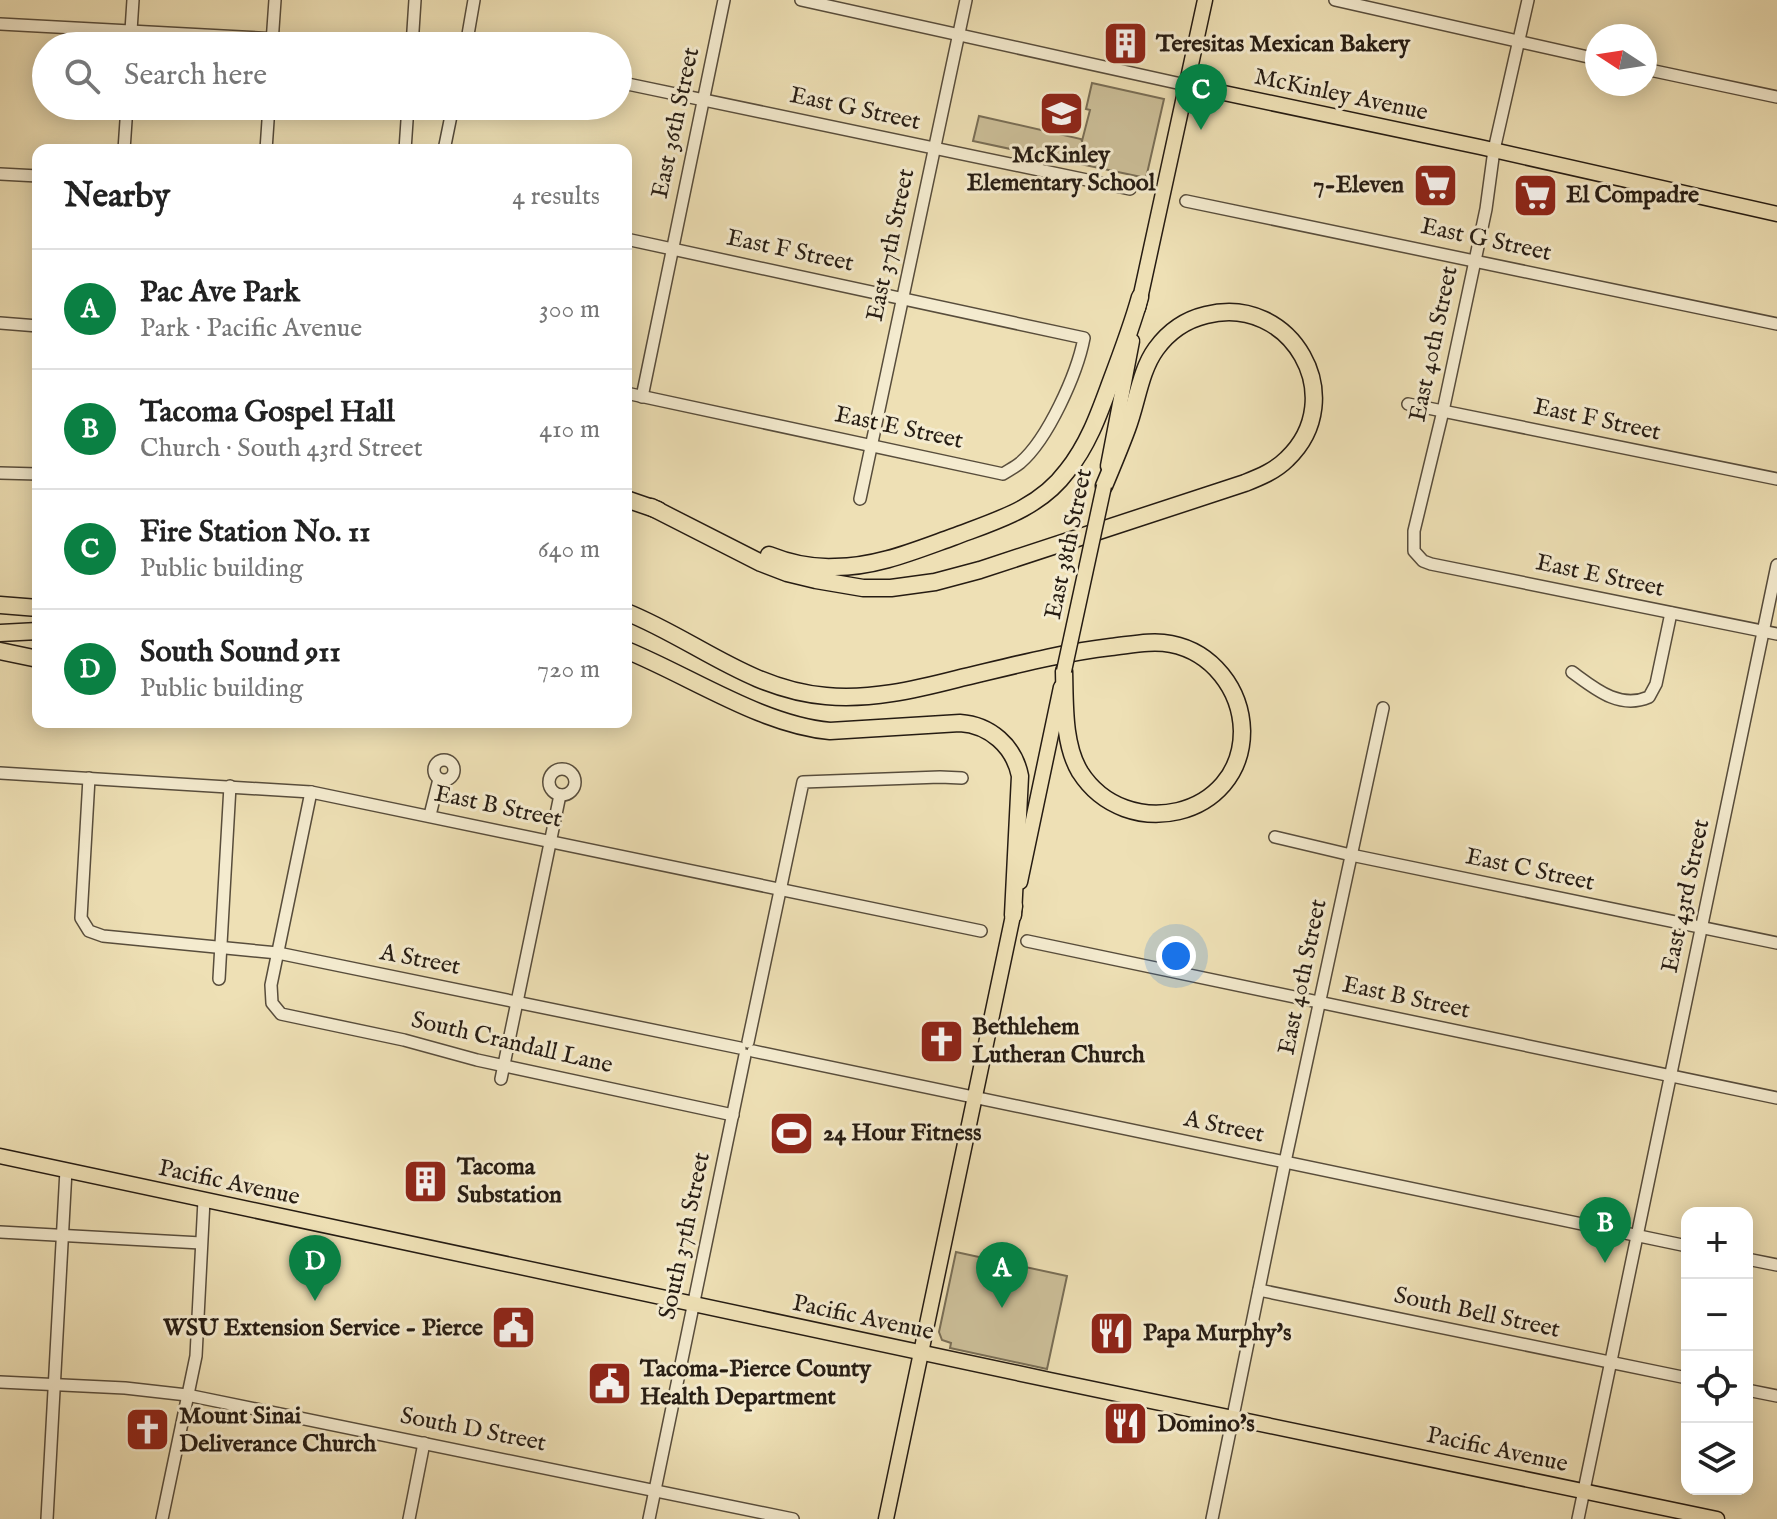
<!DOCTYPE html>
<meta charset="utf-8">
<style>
:root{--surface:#fff;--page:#f2f2f2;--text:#222;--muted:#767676;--line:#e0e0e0;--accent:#0b8043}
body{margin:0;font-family:"IM FELL English",serif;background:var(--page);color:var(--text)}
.controls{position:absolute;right:24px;bottom:24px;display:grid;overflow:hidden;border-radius:16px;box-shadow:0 4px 20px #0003}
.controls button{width:72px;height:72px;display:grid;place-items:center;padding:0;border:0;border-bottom:2px solid var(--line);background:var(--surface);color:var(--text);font:40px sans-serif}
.compass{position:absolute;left:1585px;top:24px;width:72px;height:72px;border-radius:50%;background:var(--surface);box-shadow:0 4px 20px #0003;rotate:282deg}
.you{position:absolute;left:1176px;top:956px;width:28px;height:28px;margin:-20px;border:6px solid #fff;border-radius:50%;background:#1a73e8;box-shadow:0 0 0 12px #1a73e833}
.badge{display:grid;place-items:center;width:52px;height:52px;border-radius:50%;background:var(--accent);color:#fff;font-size:26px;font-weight:700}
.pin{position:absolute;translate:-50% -66px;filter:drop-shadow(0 2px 4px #0008)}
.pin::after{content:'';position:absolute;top:42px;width:28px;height:24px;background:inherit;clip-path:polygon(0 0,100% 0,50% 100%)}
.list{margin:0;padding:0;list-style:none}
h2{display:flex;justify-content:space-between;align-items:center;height:104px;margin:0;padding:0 32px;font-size:34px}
h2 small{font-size:26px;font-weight:400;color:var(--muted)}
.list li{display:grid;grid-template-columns:52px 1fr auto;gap:24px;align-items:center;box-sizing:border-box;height:120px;padding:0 32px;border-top:2px solid var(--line)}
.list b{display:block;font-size:30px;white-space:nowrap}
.list p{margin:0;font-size:26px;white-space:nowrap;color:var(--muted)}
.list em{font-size:26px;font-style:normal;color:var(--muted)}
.icon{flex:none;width:44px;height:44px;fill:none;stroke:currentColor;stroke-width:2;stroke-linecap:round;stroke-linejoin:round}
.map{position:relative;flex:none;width:1777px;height:1519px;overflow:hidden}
.search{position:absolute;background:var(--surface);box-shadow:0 4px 20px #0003;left:32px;top:32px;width:600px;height:88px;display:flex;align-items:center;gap:20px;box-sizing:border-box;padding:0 28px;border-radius:44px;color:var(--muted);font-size:30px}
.panel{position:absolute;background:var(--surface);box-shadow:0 4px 20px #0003;left:32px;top:144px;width:600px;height:584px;border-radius:16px}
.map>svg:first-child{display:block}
.green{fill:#ccbf99;stroke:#796e56;stroke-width:2}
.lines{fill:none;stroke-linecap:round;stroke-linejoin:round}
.minor-casing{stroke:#584d3c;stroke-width:14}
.major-casing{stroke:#261c13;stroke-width:17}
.highway-casing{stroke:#261c13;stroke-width:19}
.minor{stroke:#f4ebcf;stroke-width:11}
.major{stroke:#eee0b5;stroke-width:14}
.highway{stroke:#eee0b5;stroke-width:16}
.major-bridge-casing{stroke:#261c13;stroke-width:17;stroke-linecap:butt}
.major-bridge{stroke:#eee0b5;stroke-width:14}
.labels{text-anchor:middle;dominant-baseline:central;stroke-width:6;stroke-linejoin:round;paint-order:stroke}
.poi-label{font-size:24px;font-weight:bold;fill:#261c13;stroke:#f4ebcf;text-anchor:start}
.street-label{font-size:24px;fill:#261c13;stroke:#f4ebcf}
</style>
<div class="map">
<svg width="1777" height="1519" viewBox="0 0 1777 1519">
<rect width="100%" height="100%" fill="#eee0b5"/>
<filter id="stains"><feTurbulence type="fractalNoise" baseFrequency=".0025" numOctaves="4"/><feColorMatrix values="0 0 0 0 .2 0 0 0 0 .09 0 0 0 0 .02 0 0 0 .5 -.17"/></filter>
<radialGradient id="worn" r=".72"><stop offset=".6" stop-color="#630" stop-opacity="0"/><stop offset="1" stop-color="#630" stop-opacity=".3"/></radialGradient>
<g class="green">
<path d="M1092 83 1164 99 1146 178 973 141 979 116 1081 139 1082 141 1090 110 1086 109Z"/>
<path d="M956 1252 1067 1276 1047 1369 950 1348 951 1343 942 1340 939 1332Z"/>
</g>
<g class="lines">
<defs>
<g id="minor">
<path d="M801 0 1186 85"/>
<path d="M1335 0 1597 59"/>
<path d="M1528 0 1494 150 1486 209 1443 411 1414 531V551L1423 561 1431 564 1777 634"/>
<path d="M0 24 407 46"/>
<path d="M272 43 275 0"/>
<path d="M130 46 133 0"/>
<path d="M412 46 415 0"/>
<path d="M466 46 474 0"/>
<path d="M1645 69 1777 97"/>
<path d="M618 82 1130 189"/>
<path d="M124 150 127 106"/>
<path d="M266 150 269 106"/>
<path d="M405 150 408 106"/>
<path d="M444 150 453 106"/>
<path d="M0 174 38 176"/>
<path d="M1186 201 1777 324"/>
<path d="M626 239 1084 338C1077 374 1048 439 1020 463 1015 467 1009 470 1003 474L626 393"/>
<path d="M0 323 38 326"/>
<path d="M642 397 724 0"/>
<path d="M1408 404 1777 479"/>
<path d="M0 473 38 474"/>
<path d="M860 499 966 0"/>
<path d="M1572 672C1594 688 1619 710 1649 697L1656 684 1671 613"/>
<circle cx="444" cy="770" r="10"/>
<circle cx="562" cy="782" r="13"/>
<path d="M0 773 311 792 981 931"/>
<path d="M89 778 81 918 89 931 103 936 278 953 740 1048"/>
<path d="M311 792 271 985 272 1003 281 1014 404 1040 477 1060 733 1115"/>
<path d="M430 815 439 779"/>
<path d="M1275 837 1351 855 1777 943"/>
<path d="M1027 941 1777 1098"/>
<path d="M219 979 230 786"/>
<path d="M748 1042 803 782 940 777 962 778"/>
<path d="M753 1051 1687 1246"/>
<path d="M501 1079 560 795"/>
<path d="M0 1232 201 1243"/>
<path d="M1747 1259 1777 1265"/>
<path d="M1259 1290 1687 1378"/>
<path d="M0 1382 125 1388 187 1395 793 1519"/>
<path d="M1747 1390 1777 1396"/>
<path d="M47 1519 66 1170"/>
<path d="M162 1519 196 1356 204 1200"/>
<path d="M409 1519 424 1443"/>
<path d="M649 1519 745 1055"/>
<path d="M1212 1519 1285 1162 1383 708"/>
<path d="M1578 1519 1777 565"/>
</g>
<g id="major">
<path d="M1186 85 1480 147 1777 214"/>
<path d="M1138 308 1205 0"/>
<path d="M1108 466 1132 341"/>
<path d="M1020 882 1061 687"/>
<path d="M0 1156 1050 1380 1717 1519"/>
<path d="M886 1519 1015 906"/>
</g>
<g id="highway">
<path d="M626 499 658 510"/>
<path d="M651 507 761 563 787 573 816 580 863 588H891L935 582 980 570 1245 483C1260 477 1275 471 1287 459 1351 398 1291 293 1206 315 1185 320 1169 331 1156 349 1140 371 1137 403 1127 429 1120 448 1112 467 1104 486"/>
<path d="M769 555C789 563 813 568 835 567 876 567 914 551 953 537 995 521 1039 509 1067 471 1088 445 1099 414 1110 384 1121 355 1132 326 1140 297"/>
<path d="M0 605 38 608"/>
<path d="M626 612C694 639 750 690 826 696 870 700 914 690 957 679 1008 667 1059 653 1111 647 1130 645 1152 640 1171 644 1212 652 1241 689 1242 731 1242 818 1126 844 1080 772 1063 744 1065 703 1064 671"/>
<path d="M0 633 38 631"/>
<path d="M626 650C690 676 762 725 830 731L960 723C990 725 1014 746 1020 776L1013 915"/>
<path d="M0 651 38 659"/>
</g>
</defs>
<use href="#minor" class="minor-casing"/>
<use href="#major" class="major-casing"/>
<use href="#highway" class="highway-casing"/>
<use href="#minor" class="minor"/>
<use href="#major" class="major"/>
<use href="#highway" class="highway"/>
<defs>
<path id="major-bridge" d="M1064 671 1104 486"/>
</defs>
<use href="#major-bridge" class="major-bridge-casing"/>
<use href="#major-bridge" class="major-bridge"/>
</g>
<defs>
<symbol id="building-square" viewBox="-11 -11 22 22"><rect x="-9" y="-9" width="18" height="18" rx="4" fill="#8f2418" stroke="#f4ebcf"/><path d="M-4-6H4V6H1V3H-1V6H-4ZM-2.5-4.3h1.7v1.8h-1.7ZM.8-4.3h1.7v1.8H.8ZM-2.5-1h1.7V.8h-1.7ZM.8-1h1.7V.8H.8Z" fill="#fff"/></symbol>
<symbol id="school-square" viewBox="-11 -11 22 22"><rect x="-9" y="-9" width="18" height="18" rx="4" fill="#8f2418" stroke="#f4ebcf"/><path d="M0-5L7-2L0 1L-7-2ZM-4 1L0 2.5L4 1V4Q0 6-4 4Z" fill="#fff"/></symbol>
<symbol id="supermarket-square" viewBox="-11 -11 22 22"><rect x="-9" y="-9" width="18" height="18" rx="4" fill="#8f2418" stroke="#f4ebcf"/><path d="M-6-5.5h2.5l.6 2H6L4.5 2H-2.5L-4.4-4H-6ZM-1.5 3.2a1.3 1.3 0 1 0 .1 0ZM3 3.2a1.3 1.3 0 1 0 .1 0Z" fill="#fff"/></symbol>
<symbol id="church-square" viewBox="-11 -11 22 22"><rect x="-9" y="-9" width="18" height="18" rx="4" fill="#8f2418" stroke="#f4ebcf"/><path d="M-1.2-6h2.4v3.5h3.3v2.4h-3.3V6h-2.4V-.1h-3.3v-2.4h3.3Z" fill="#fff"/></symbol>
<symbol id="stadium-square" viewBox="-11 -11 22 22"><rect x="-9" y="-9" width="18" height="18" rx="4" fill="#8f2418" stroke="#f4ebcf"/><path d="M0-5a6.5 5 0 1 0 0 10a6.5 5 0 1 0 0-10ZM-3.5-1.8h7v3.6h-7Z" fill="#fff"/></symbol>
<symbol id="civic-square" viewBox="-11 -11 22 22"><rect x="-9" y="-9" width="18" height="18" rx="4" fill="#8f2418" stroke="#f4ebcf"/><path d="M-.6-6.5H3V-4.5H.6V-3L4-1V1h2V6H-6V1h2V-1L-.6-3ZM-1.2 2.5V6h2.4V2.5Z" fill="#fff"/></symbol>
<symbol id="restaurant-square" viewBox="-11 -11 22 22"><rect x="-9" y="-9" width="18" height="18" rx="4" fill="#8f2418" stroke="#f4ebcf"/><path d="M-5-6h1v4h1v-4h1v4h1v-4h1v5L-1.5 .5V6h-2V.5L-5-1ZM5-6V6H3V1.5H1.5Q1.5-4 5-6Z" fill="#fff"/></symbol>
</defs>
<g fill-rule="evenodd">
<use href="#building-square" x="1100" y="18" width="51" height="51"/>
<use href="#school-square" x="1036" y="88" width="51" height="51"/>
<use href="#supermarket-square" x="1410" y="160" width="51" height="51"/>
<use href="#supermarket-square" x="1510" y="170" width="51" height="51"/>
<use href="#church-square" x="916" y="1016" width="51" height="51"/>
<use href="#stadium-square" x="766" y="1108" width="51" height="51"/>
<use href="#building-square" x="400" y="1156" width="51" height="51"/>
<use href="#civic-square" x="488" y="1302" width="51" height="51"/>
<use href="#restaurant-square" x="1086" y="1308" width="51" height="51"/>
<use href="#civic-square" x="584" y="1358" width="51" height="51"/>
<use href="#restaurant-square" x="1100" y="1398" width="51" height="51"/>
<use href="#church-square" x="122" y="1404" width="51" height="51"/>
</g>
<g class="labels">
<g class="poi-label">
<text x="1156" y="44">Teresitas Mexican Bakery</text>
<text x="1061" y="155" text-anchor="middle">McKinley<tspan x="1061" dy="28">Elementary School</tspan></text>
<text x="1404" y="185" text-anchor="end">7-Eleven</text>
<text x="1566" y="195">El Compadre</text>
<text x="972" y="1027">Bethlehem<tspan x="972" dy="28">Lutheran Church</tspan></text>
<text x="823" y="1133">24 Hour Fitness</text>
<text x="457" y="1167">Tacoma<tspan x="457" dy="28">Substation</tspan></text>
<text x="483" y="1328" text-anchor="end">WSU Extension Service - Pierce</text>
<text x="1143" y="1333">Papa Murphy's</text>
<text x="640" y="1369">Tacoma-Pierce County<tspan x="640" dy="28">Health Department</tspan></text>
<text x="179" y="1416">Mount Sinai<tspan x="179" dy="28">Deliverance Church</tspan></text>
<text x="1157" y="1424">Domino's</text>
</g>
<g class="street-label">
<text transform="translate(1341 95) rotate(12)">McKinley Avenue</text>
<text transform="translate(855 109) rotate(12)">East G Street</text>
<text transform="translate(676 123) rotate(-78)">East 36th Street</text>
<text transform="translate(1486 240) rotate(12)">East G Street</text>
<text transform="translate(891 245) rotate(-78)">East 37th Street</text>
<text transform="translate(790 251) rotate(12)">East F Street</text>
<text transform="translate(1434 344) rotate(-78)">East 40th Street</text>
<text transform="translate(1597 420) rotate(12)">East F Street</text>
<text transform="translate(899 428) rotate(12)">East E Street</text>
<text transform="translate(1069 544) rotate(-78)">East 38th Street</text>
<text transform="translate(1600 576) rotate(12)">East E Street</text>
<text transform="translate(498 807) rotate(12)">East B Street</text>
<text transform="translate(1530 870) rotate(12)">East C Street</text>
<text transform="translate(1686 896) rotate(-78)">East 43rd Street</text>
<text transform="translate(420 960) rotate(11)">A Street</text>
<text transform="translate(1303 977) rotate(-78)">East 40th Street</text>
<text transform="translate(1406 998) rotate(12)">East B Street</text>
<text transform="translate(512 1043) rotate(13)">South Crandall Lane</text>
<text transform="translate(1224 1127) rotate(12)">A Street</text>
<text transform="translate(229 1183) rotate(12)">Pacific Avenue</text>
<text transform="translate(685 1236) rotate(-78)">South 37th Street</text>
<text transform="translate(1477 1313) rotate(12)">South Bell Street</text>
<text transform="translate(863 1318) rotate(12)">Pacific Avenue</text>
<text transform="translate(473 1430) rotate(11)">South D Street</text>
<text transform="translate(1497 1450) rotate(12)">Pacific Avenue</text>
</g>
</g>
<rect width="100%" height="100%" filter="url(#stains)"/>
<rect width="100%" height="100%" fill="url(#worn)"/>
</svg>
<div class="controls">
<button>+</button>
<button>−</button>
<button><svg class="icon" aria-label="locate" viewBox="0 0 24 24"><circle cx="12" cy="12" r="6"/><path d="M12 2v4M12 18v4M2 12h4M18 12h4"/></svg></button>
<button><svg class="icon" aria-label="layers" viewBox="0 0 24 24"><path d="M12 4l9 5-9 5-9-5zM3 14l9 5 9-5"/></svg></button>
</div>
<svg class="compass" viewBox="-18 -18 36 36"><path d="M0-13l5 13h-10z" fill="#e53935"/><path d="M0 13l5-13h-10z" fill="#767676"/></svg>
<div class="you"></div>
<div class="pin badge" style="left:1002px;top:1308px">A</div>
<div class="pin badge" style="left:1605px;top:1263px">B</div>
<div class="pin badge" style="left:1201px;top:130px">C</div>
<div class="pin badge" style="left:315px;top:1301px">D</div>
<div class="search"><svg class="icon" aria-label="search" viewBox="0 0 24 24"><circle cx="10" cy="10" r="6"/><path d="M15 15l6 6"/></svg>Search here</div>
<section class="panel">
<h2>Nearby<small>4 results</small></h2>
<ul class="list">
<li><span class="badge">A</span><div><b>Pac Ave Park</b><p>Park · Pacific Avenue</p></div><em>300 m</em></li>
<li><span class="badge">B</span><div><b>Tacoma Gospel Hall</b><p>Church · South 43rd Street</p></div><em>410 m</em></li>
<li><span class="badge">C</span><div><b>Fire Station No. 11</b><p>Public building</p></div><em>640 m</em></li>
<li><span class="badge">D</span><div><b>South Sound 911</b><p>Public building</p></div><em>720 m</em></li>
</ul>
</section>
</div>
